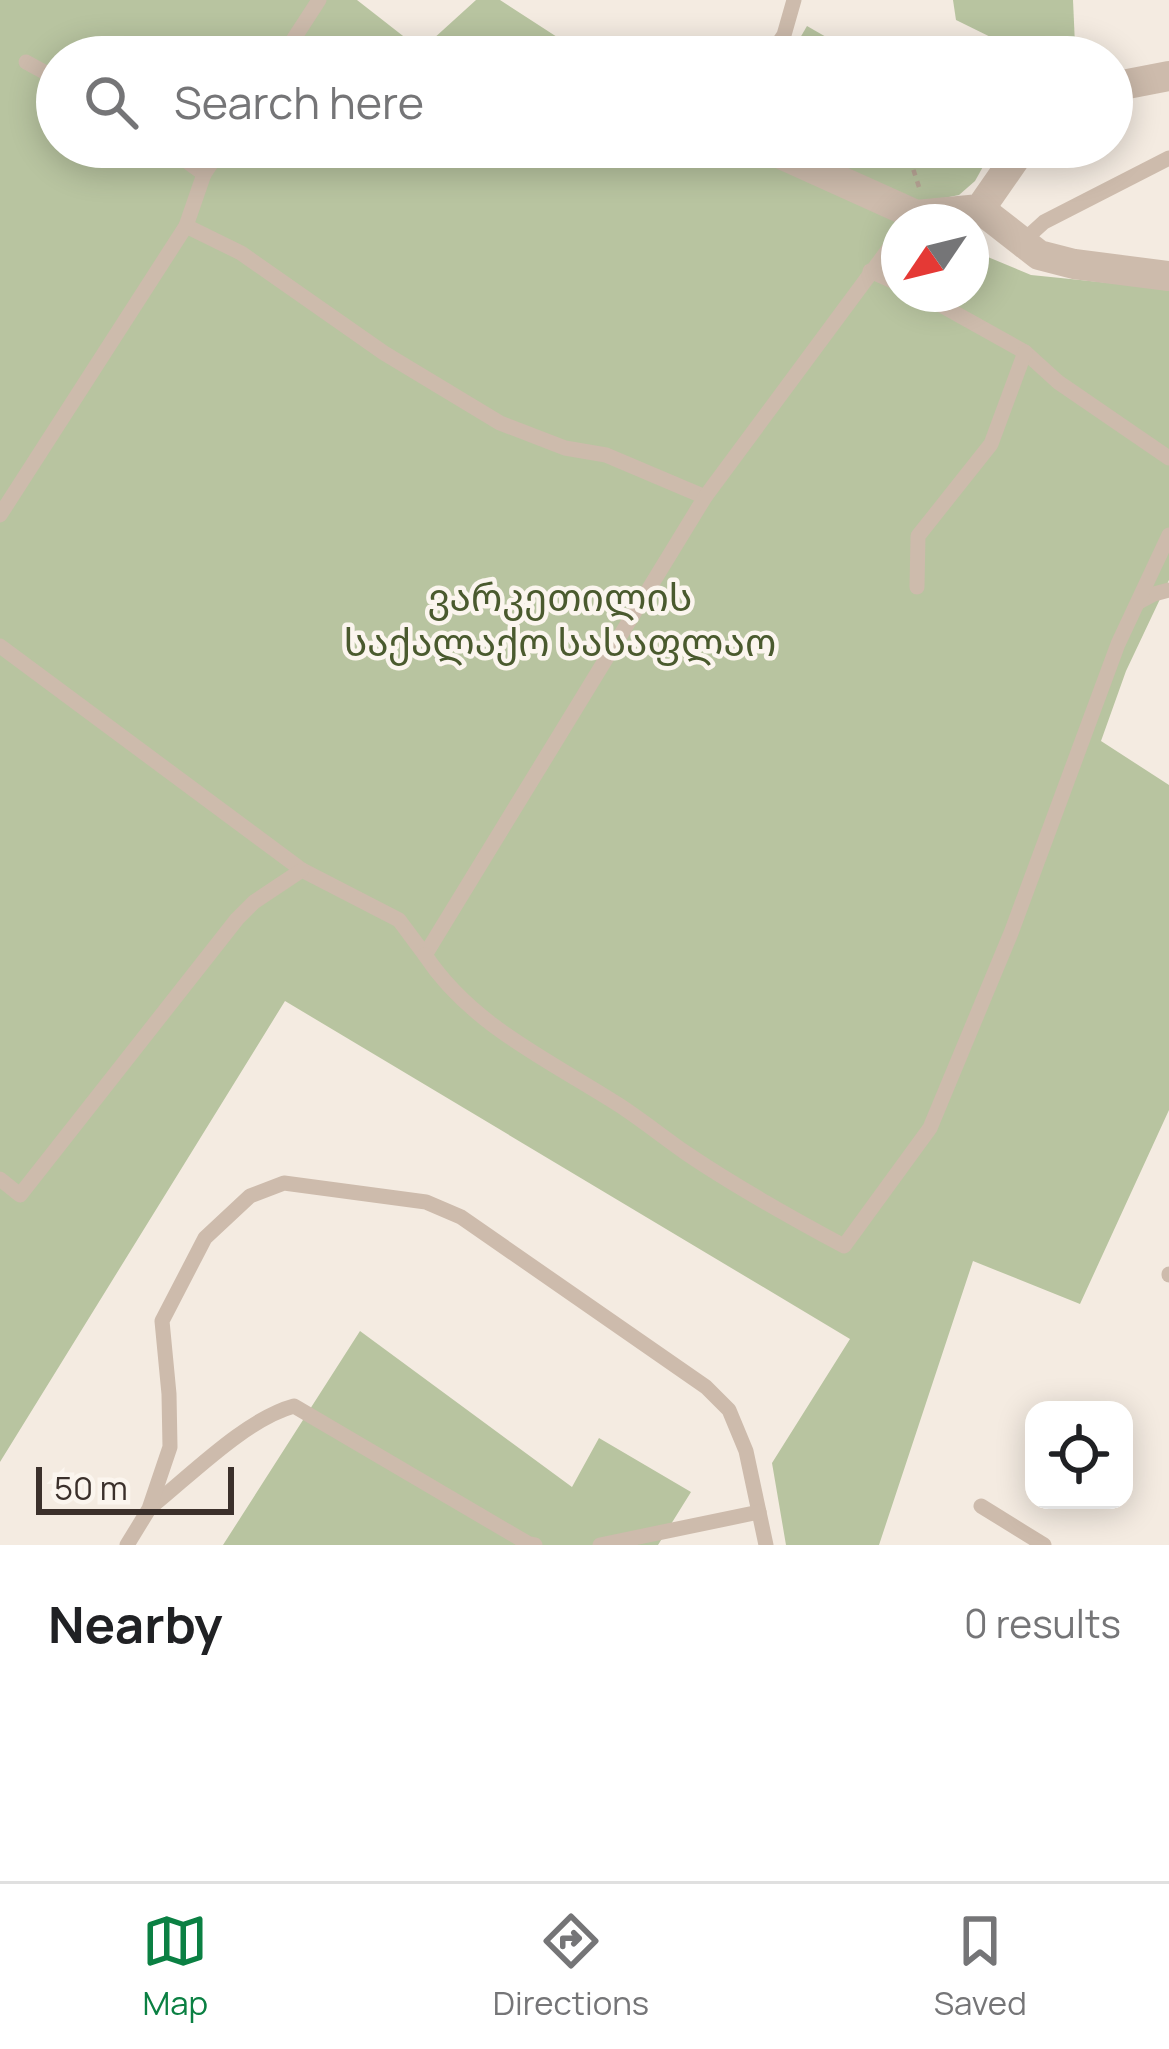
<!DOCTYPE html>
<meta charset="utf-8">
<style>
:root{--surface:#fff;--page:#f2f2f2;--text:#202124;--muted:#757577;--line:#e0e0e0;--accent:#0b8043}
body{margin:0;font-family:Manrope,"Noto Sans Georgian",sans-serif;background:var(--page);color:var(--text)}
.controls{position:absolute;right:36px;bottom:36px;display:grid;overflow:hidden;border-radius:24px;box-shadow:0 6px 30px #0003}
.controls button{width:108px;height:108px;display:grid;place-items:center;padding:0;border:0;border-bottom:3px solid var(--line);background:var(--surface);color:var(--text);font:60px sans-serif}
.compass{position:absolute;left:881px;top:204px;width:108px;height:108px;border-radius:50%;background:var(--surface);box-shadow:0 6px 30px #0003;rotate:235deg}
.scale{position:absolute;left:36px;bottom:30px;width:198px;box-sizing:border-box;padding-left:12px;border:6px solid #3b302b;border-top:0;font-size:33px;line-height:42px;white-space:nowrap;color:#3b302b;-webkit-text-stroke:9px #fbf5ee;paint-order:stroke}
.list{margin:0;padding:0;list-style:none}
h2{display:flex;justify-content:space-between;align-items:center;height:156px;margin:0;padding:0 48px;font-size:51px}
h2 small{font-size:39px;font-weight:400;color:var(--muted)}
.icon{flex:none;width:66px;height:66px;fill:none;stroke:currentColor;stroke-width:2;stroke-linecap:round;stroke-linejoin:round}
.map{position:relative;flex:none;width:1169px;height:1545px;overflow:hidden}
.search{position:absolute;background:var(--surface);box-shadow:0 6px 30px #0003;left:36px;right:36px;top:36px;height:132px;display:flex;align-items:center;gap:30px;box-sizing:border-box;padding:0 42px;border-radius:66px;color:var(--muted);font-size:45px}
.sheet{height:336px;background:var(--surface)}
nav{display:flex;justify-content:space-around;align-items:center;box-sizing:border-box;height:168px;border-top:3px solid var(--line);background:var(--surface);font-size:33px;color:var(--muted)}
nav a{display:grid;justify-items:center;gap:6px}
nav .on{color:var(--accent)}
.map>svg:first-child{display:block}
.green{fill:#b8c4a0}
.lines{fill:none;stroke-linecap:round;stroke-linejoin:round}
.path{stroke:#b9a596;stroke-width:4.5;stroke-dasharray:6 6;stroke-linecap:butt}
.service{stroke:#cdbbac;stroke-width:15}
.minor{stroke:#cdbbac;stroke-width:30}
.labels{text-anchor:middle;dominant-baseline:central;stroke-width:9;stroke-linejoin:round;paint-order:stroke}
.park-label{font-size:39px;fill:#4a5a2e;stroke:#fbf5ee}
</style>
<div class="map">
<svg width="1169" height="1545" viewBox="0 0 1169 1545">
<rect width="100%" height="100%" fill="#f4ebe1"/>
<g class="green">
<path d="M0 0H357L421 50 476 0H500L588 57H57V147H728L904 222H899V294H971V250L1031 275 1169 289V580L1126 671 1101 741 1169 785V1110L1080 1304 973 1261 879 1545H786L772 1463 850 1339 285 1001 0 1462Z"/>
<path d="M953 0H1073L1075 45 1045 57H1031L956 20Z"/>
<path d="M807 26 861 57H789Z"/>
<path d="M798 147H994L975 181 959 195 920 203Z"/>
<path d="M360 1331 572 1487 599 1438 691 1492 658 1545H223Z"/>
</g>
<g class="lines">
<g class="path">
<path d="M874 39 879 57"/>
<path d="M906 147 919 187"/>
</g>
<g class="service">
<path d="M282 57 319 0"/>
<path d="M769 57 784 35 794 0"/>
<path d="M26 62 57 79"/>
<path d="M167 147 204 174"/>
<path d="M186 226 241 253 384 353 500 423 565 448 606 455 705 497"/>
<path d="M1022 242 1044 222 1169 158"/>
<path d="M870 271 899 284"/>
<path d="M921 294 1025 352 1058 382 1169 458"/>
<path d="M0 515 186 226 204 174 222 147"/>
<path d="M917 587 918 536 991 444 1025 352"/>
<path d="M1139 602 1154 594 1169 590"/>
<path d="M0 646 302 870 399 920 425 955 705 497 899 235"/>
<path d="M425 955C472 1026 549 1060 619 1105 642 1120 663 1137 686 1153 736 1187 790 1217 844 1246L930 1128 1011 933 1118 644 1169 535"/>
<path d="M0 1179 20 1195 237 919 254 902 302 870"/>
<path d="M1169 1275V1274"/>
<path d="M981 1506 1044 1545"/>
<path d="M151 1507C191 1475 246 1419 294 1406L529 1544 535 1545"/>
<path d="M127 1545 149 1509 170 1447 169 1394 162 1321 205 1238 250 1196 284 1183 426 1202 461 1217 706 1387 729 1410 746 1451 766 1545"/>
<path d="M600 1545 759 1512"/>
</g>
<g class="minor">
<path d="M1112 87 1169 76"/>
<path d="M765 147 916 215 980 209 1023 147"/>
<path d="M980 209 1039 255 1074 264 1169 276"/>
</g>
</g>
<g class="labels">
<g class="park-label">
<text x="560" y="596">ვარკეთილის<tspan x="560" dy="45">საქალაქო სასაფლაო</tspan></text>
</g>
</g>
</svg>
<div class="controls">
<button><svg class="icon" aria-label="locate" viewBox="0 0 24 24"><circle cx="12" cy="12" r="6"/><path d="M12 2v4M12 18v4M2 12h4M18 12h4"/></svg></button>
</div>
<svg class="compass" viewBox="-18 -18 36 36"><path d="M0-13l5 13h-10z" fill="#e53935"/><path d="M0 13l5-13h-10z" fill="#757577"/></svg>
<div class="scale">50 m</div>
<div class="search"><svg class="icon" aria-label="search" viewBox="0 0 24 24"><circle cx="10" cy="10" r="6"/><path d="M15 15l6 6"/></svg>Search here</div>
</div>
<section class="sheet">
<h2>Nearby<small>0 results</small></h2>
<ul class="list">
</ul>
</section>
<nav>
<a class="on"><svg class="icon" aria-label="map" viewBox="0 0 24 24"><path d="M3 6l6-2 6 2 6-2v14l-6 2-6-2-6 2zM9 4v14M15 6v14"/></svg>Map</a>
<a><svg class="icon" aria-label="directions" viewBox="0 0 24 24"><path d="M12 3l9 9-9 9-9-9zM9 14v-3h6M13 9l2 2-2 2"/></svg>Directions</a>
<a><svg class="icon" aria-label="saved" viewBox="0 0 24 24"><path d="M7 4h10v16l-5-4-5 4z"/></svg>Saved</a>
</nav>
